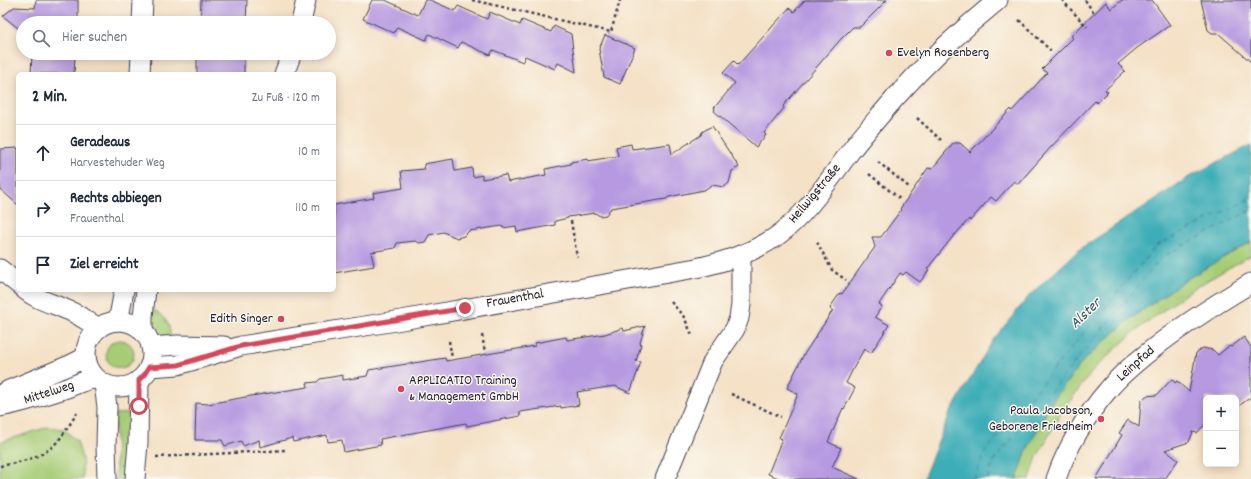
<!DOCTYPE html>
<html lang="de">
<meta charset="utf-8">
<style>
:root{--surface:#fff;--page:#f2f2f3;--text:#1f2937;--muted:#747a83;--line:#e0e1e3}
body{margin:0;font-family:Dekko,sans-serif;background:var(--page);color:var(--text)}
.controls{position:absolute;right:12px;bottom:12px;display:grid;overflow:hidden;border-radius:6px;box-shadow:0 2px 10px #0003}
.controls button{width:36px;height:36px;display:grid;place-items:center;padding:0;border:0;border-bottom:1px solid var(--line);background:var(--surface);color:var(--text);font:20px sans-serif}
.stop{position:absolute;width:12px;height:12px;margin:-9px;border:3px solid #d1495b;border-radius:50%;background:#fff}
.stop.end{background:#d1495b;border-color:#fff;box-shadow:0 1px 4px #0008}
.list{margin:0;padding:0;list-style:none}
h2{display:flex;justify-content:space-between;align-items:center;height:52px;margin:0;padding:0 16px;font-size:17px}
h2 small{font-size:13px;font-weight:400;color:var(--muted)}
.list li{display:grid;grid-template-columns:26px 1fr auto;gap:12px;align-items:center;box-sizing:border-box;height:56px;padding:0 16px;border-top:1px solid var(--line)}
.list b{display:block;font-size:15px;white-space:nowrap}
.list p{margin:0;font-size:13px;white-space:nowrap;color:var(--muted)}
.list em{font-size:13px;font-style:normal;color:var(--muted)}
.icon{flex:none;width:22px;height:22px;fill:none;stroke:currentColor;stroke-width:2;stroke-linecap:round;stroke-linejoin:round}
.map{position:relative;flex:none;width:1251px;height:479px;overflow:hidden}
.search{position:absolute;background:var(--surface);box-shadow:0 2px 10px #0003;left:16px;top:16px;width:320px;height:44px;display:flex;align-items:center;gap:10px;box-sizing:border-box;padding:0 14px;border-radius:22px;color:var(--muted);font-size:15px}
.panel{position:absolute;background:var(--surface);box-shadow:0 2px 10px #0003;left:16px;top:72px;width:320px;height:220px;border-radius:6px}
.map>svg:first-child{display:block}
.green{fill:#a6cc76;stroke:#647758}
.water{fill:#3cadb7;stroke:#2f6879}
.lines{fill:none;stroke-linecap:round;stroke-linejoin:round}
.ferry{stroke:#2c5a6d;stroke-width:1;stroke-dasharray:5 4;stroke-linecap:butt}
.building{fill:#b699e1}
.minor-casing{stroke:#423f50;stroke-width:21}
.path{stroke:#423f50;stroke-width:2.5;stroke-dasharray:3 3;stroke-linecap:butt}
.minor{stroke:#fff;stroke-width:19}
.route{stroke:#d1495b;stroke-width:5}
.poi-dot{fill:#d1495b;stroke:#fbf7ec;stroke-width:1.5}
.labels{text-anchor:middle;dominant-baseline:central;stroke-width:3;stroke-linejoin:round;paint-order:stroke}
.poi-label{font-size:14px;fill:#22223b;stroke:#fbf7ec;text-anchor:start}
.street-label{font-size:14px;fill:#22223b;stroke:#fbf7ec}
.water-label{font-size:15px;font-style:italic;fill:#2c5a6d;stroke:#fbf7ec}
</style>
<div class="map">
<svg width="1251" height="479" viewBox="0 0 1251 479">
<rect width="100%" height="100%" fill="#fbf7ec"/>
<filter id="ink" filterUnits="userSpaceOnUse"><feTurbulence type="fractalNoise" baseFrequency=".025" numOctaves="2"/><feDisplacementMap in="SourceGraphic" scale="8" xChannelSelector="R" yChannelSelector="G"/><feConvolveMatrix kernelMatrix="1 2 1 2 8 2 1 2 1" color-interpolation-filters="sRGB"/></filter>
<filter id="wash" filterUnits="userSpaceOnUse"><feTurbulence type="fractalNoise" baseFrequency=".012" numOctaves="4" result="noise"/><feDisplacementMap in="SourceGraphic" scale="16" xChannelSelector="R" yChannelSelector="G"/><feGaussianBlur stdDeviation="0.9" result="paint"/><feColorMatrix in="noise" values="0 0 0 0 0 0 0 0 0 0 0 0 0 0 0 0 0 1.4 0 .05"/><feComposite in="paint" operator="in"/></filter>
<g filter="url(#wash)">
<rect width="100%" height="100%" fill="#f4e1c6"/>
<g class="green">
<path d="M1251 242V255L1191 290 1134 332 1095 368 1063 410 1037 457 1030 479H1017L1026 452 1051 403 1083 361 1126 322 1185 280Z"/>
<path d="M149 308C162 313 171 322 170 337 152 335 150 323 149 308Z"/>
<circle cx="120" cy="354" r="14"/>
<path d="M133 413 128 479H116L115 414Z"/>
<path d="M48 427 64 429 77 441 82 458 83 479H0V442Z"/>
</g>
<path class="water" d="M1251 145V242L1185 280 1126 322 1083 361 1051 403 1026 452 1017 479H923L950 413 993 340 1029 296 1080 249 1192 175Z"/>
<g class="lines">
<g class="ferry">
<path d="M974 479 985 452 1156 246 1251 198"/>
<path d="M987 479 995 459 1162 257 1251 210"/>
</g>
</g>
<g id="blocks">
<g class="building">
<path d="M36 0H78V23H23V32L3 16 14 7 35 8Z"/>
<path d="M201 0H247L246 23H200Z"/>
<path d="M372 0H385L418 15 425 0H430L455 11 458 6 487 19 490 12 520 25 522 20 551 32 554 26 571 34 576 72 558 63 555 69 525 56 523 62 493 50 490 55 461 42 458 48 429 34 426 40 397 27 394 33 363 19Z"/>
<path d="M805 0H887L860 27H853L840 40 783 106 784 108 764 133 766 135 756 147 714 111 715 109 714 108 735 83 723 73 734 61 738 65 789 8 794 12Z"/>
<path d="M1122 0H1152L1170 25 1137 48 1118 64 1125 71 1105 90 1108 92 1097 103 1095 101 1051 147 1018 184 1014 181 996 201 991 197 970 221 969 219 955 235V234L927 269 929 270 920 282 906 272 903 275 900 273 879 304 882 306 875 317 889 325 871 353 864 349 853 369 846 383 855 388 844 409 843 408 828 442 841 448 832 467 859 479H781L768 474 782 439 779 438 798 394 787 388 803 356 833 310 830 309 831 306 840 293 842 294 875 247 872 237H881L901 210 900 209 928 168 932 169 953 143H960L970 152 1011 109 1012 111 1047 73 1042 69 1073 38 1071 36 1106 2 1111 9Z"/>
<path d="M1201 0H1251V62L1218 33H1212L1208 30Z"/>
<path d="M605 35 635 48 620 84 604 77 599 49Z"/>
<path d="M32 53H73V55H75L74 74H31Z"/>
<rect x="197" y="53" width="47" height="21"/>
<path d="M712 126 739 167 732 171 729 183 724 187 712 185 704 190 669 197 666 199 611 208 606 215 600 216 595 213 568 217V218L555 221V225L517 232 516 226 503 228 502 226 469 231 464 236 457 238 443 232 429 235 425 242 419 243 415 241 397 243 395 248 371 252 374 266 334 273V205L374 198 373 193 403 188 401 171 425 169 424 164 453 159 455 171 472 168 473 177 482 175V179L506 175 508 182 546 175 545 169 571 164V162L588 159V161L618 156 616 147 631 144 632 149 670 144 672 154 701 135 702 132Z"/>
<path d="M18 148V205L0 189V149Z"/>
<path d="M645 326 640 343 641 345 636 361 641 362 630 393 615 386 577 392 579 405 561 408V406L520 412V416L467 426 466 423 380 439 381 445 344 452 342 440 328 442 327 435 293 442 292 438 260 447 259 440 243 446 241 441 225 446 222 440H195L196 403 208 404 251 396 308 387 307 383 317 382 320 379 343 375V380L367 376 369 370 445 358 446 361 535 346V343L566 337 567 340 605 334 623 328 624 331Z"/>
<path d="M1244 337 1251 347V397L1236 408V398H1206V423L1197 433 1193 432 1189 442 1165 450 1178 460 1165 479H1096L1122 435 1119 433 1128 420 1139 427 1141 401 1146 396 1157 395 1172 379 1175 383 1177 381 1189 392 1196 353 1203 348 1213 350 1218 355 1229 346 1231 347Z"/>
</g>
</g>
</g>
<g filter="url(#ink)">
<use href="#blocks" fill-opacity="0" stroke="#423f50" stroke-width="1"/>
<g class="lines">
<defs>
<g id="minor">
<path d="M142 23 143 0"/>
<path d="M301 23 306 0"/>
<path d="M140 74 141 53"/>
<path d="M284 74 292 53"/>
<path d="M0 269 18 284"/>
<path d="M25 290C37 300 51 303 65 309 77 313 88 322 99 328"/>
<path d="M117 321 120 312 124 290"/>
<circle cx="119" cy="354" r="33"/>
<path d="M143 332V316L146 290"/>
<path d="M151 347 177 345 224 346"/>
<path d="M149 367 178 365 241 346 396 321 696 268C724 262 753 253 777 236 807 214 828 181 850 152 864 133 880 116 895 98 926 63 961 30 998 0"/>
<path d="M104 384 107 407 106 445 107 479"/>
<path d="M0 395 9 390 70 365 86 357"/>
<path d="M0 407C23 403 45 395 67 388 77 384 86 379 97 379"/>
<path d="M135 479 138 443 139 380"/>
<path d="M665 479 713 361 735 329 739 318 741 305V255"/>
<path d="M1056 479C1066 449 1087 414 1108 390 1120 375 1135 363 1150 351 1182 325 1216 304 1251 283"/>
</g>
</defs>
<use href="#minor" class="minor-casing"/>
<g class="path">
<path d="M472 0 611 32 620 0"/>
<path d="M1062 0 1087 27"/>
<path d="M1085 0 1094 13"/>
<path d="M1019 20 1051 51"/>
<path d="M917 118 941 140"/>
<path d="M878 162 909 187"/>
<path d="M869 174 900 199"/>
<path d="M571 221 577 257"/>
<path d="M817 242 832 270 846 280"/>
<path d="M671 302 684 317 692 335"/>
<path d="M482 335 485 352"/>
<path d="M449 341 452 358"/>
<path d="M731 394 781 417"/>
<path d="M156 457 287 450"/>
<path d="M0 466C16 463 35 459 48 450 61 441 69 425 77 413"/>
</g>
<use href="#minor" class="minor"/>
</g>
</g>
<g class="lines" filter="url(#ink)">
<path class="route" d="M139 406V380L144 375 149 367 178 365 241 346 465 308"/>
</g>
<g class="poi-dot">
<circle cx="889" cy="53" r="4"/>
<circle cx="281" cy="319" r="4"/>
<circle cx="401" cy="389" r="4"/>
<circle cx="1101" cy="419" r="4"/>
</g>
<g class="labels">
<g class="poi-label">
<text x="897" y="53">Evelyn Rosenberg</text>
<text x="273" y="319" text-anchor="end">Edith Singer</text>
<text x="409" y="381">APPLICATIO Training<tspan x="409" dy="16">&amp; Management GmbH</tspan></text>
<text x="1093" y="411" text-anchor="end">Paula Jacobson,<tspan x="1093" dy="16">Geborene Friedheim</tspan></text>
</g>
<g class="street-label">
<text transform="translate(815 194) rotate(-50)">Heilwigstraße</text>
<text transform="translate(515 299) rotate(-10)">Frauenthal</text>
<text transform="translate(1136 364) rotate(-42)">Leinpfad</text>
<text transform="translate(49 393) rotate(-18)">Mittelweg</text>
</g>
<g class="water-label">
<text transform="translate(1086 314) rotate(-44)">Alster</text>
</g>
</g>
</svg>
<div class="controls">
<button>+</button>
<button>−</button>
</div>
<div class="stop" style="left:139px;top:406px"></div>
<div class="stop end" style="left:465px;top:308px"></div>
<div class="search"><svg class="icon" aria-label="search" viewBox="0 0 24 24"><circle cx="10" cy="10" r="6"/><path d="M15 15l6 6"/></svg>Hier suchen</div>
<section class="panel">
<h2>2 Min.<small>Zu Fuß · 120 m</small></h2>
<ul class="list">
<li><svg class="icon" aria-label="ahead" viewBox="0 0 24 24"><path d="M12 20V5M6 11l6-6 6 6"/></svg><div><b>Geradeaus</b><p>Harvestehuder Weg</p></div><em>10 m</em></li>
<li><svg class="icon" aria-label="right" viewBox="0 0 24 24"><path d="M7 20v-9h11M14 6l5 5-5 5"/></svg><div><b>Rechts abbiegen</b><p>Frauenthal</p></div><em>110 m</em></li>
<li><svg class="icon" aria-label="arrive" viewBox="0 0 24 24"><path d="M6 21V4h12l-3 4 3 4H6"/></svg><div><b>Ziel erreicht</b></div></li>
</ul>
</section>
</div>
